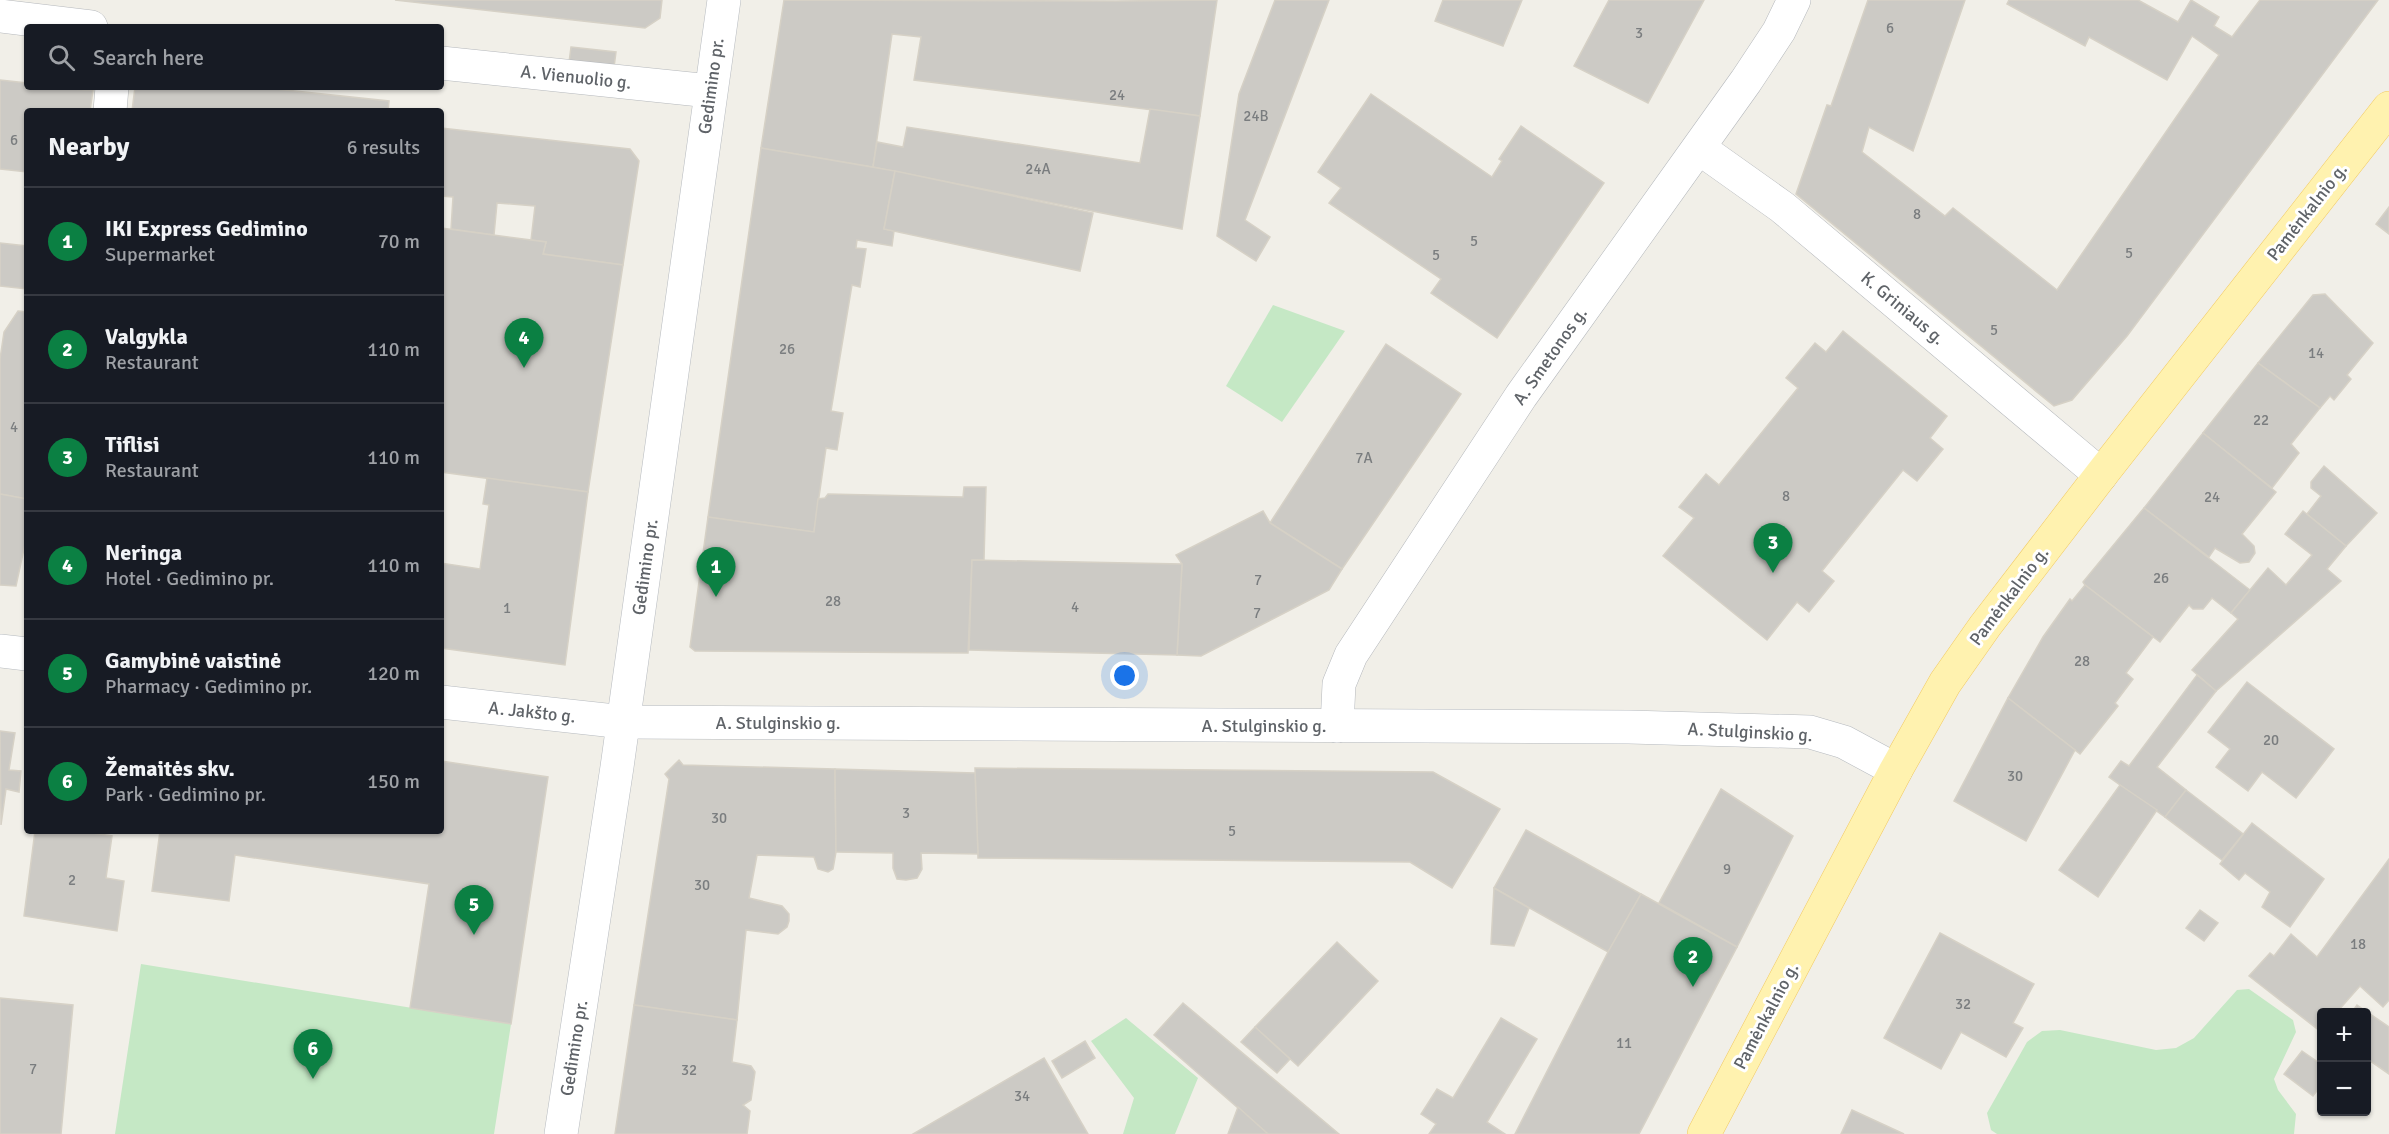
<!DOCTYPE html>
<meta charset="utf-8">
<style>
:root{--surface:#171b24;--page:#20242c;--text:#f1f3f6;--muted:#9ea1a6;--line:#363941;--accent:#0b8043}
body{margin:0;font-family:Signika,sans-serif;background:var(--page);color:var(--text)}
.controls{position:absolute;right:18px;bottom:18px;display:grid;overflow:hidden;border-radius:6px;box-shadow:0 2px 4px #0004}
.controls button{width:54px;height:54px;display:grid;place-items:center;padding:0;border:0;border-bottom:2px solid var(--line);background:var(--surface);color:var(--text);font:30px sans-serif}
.you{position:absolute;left:1125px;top:676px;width:21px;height:21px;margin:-15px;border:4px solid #fff;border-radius:50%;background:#1a73e8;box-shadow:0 0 0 9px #1a73e833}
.badge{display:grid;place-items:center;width:39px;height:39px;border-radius:50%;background:var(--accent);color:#fff;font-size:20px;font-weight:700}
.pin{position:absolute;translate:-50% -50px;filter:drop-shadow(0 2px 3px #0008)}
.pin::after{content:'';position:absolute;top:32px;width:21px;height:18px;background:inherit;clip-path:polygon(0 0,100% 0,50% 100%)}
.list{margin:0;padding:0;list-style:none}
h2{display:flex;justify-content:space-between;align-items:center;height:78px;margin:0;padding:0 24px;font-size:26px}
h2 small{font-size:20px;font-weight:400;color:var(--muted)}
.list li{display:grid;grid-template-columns:39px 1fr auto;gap:18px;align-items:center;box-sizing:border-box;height:108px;padding:0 24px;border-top:2px solid var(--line)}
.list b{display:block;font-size:22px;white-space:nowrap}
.list p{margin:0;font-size:20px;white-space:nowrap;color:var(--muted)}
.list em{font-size:20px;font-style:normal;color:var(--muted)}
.icon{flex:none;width:33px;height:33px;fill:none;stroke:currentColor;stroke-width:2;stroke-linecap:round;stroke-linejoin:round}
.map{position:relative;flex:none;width:2389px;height:1134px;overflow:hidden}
.search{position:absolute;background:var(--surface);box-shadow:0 2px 4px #0004;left:24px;top:24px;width:420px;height:66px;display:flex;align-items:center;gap:15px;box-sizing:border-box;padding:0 21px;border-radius:6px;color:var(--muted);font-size:22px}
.panel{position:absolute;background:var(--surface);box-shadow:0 2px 4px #0004;left:24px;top:108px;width:420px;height:726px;border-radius:6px}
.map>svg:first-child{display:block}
.green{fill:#c5e8c5}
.building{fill:#cccac5;stroke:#d6d1c6;stroke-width:1.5}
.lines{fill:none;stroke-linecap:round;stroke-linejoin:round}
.pedestrian-casing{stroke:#b5b8bc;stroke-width:34}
.minor-casing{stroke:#b5b8bc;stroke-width:34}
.secondary-casing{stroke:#b6babf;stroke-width:34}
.primary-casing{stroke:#f2c960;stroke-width:34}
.pedestrian{stroke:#fff;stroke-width:33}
.minor{stroke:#fff;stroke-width:33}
.secondary{stroke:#fff;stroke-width:33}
.primary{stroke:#fff2af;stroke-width:33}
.labels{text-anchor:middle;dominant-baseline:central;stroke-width:6;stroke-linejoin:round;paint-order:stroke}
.number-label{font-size:15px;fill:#7a7d7f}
.street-label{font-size:18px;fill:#5f6368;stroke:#fff}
</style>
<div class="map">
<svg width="2389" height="1134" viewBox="0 0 2389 1134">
<rect width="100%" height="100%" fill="#f1efe8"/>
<g class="green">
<path d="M1273 305 1345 331 1282 422 1226 386Z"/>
<path d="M141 964 511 1024 494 1134H115Z"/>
<path d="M2249 989 2293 1020 2296 1032 2274 1079 2278 1090 2296 1114 2294 1134H1997L1991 1130 1987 1113 2027 1042 2042 1031 2060 1030 2156 1050 2176 1048 2194 1038 2237 990Z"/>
<path d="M1126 1018 1198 1078 1175 1134H1123L1134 1098 1091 1041Z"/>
</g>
<g class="building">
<path d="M395 0H662L660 18 645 28Z"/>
<path d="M784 0 1116 1 1217 0 1200 116 914 80 921 37 892 34 873 167 761 148Z"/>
<path d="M1275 0H1329L1245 220 1270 237 1256 261 1217 236 1239 94Z"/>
<path d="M1443 0H1522L1503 46 1435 21Z"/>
<path d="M1609 0H1704L1648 103 1574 66Z"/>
<path d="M1868 0H1965L1913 151 1869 127 1862 152 1945 216 1953 208 2057 290 2219 55 2192 36 2167 80 2089 37 2085 46 2007 4 2009 0H2138L2178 22 2191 0 2219 17 2214 26 2232 37 2260 0H2378L2127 336 2072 400 2054 406 1796 194 1827 105 1831 106Z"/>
<path d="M571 47 616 52 613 75 568 70Z"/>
<path d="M0 80 27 83V87L93 90 90 111H27V172L0 169Z"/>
<path d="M135 87H257L389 101 388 111H132Z"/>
<path d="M1371 94 1492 177 1502 161 1499 159 1521 126 1604 183 1497 338 1431 293 1441 279 1329 203 1341 188 1318 172Z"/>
<path d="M1150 109 1200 116 1182 229 873 167 877 142 903 147 907 127 1140 163Z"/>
<path d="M441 128 630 149 639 161 623 265 543 254 546 242 531 240 535 206 497 203 494 235 451 229 453 197 441 196Z"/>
<path d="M761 148 895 171 884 229 894 231 892 246 857 240 856 248 866 249 860 287 852 285 831 411 843 413 837 450 826 448 814 532 708 517Z"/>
<path d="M895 171 1093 213 1080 271 884 229Z"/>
<path d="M2389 207V234L2376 224Z"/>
<path d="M441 228 546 242 543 254 623 265 588 492 441 472Z"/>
<path d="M0 243 27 246V289L0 286Z"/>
<path d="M2325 294 2373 343 2347 375 2351 379 2334 400 2330 396 2320 408 2258 363 2313 295Z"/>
<path d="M18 311 27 312V499L0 494V359L4 332Z"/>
<path d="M1843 331 1947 416 1930 438 1943 449 1917 481 1903 470 1822 571 1834 581 1809 612 1797 602 1767 640 1663 556 1694 518 1679 507 1706 474 1719 485 1798 388 1786 378 1815 343 1826 352Z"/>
<path d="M1386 344 1461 394 1342 569 1270 523Z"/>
<path d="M2258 363 2320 408 2291 444 2299 453 2272 488 2203 433Z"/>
<path d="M2203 433 2276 492 2242 534 2254 546 2255 553 2249 562 2240 563 2215 548 2209 557 2144 508Z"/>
<path d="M2324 466 2377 513 2346 546 2307 514 2321 496 2311 488V482Z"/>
<path d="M487 478 588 492 565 665 441 648V563L480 569 489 505 483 504Z"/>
<path d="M964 487H986L984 560H972L968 653 695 651 690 647 708 517 814 532 818 499 825 498 828 494 963 497Z"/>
<path d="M0 494 27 499V535L16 586 0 585Z"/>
<path d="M2144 508 2250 590 2231 613 2212 598 2203 609H2193L2189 605 2160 642 2085 585 2083 582Z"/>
<path d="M1263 511 1270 523 1342 569 1329 590 1201 656 1177 655 1182 564 1176 555Z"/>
<path d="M2303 511 2346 546 2327 569 2341 581 2216 691 2192 670 2238 619 2231 613 2268 568 2286 585 2312 555 2285 534Z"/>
<path d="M972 560 1182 564 1177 655 969 650Z"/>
<path d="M2085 585 2153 637 2126 673 2133 679 2115 703 2118 706 2080 754 2008 698 2043 637 2070 599 2072 601Z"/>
<path d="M2197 675 2216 691 2157 767 2186 790 2165 817 2109 777 2121 761 2129 766Z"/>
<path d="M2247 682 2334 749 2296 798 2262 772 2248 791 2216 767 2230 749 2208 732Z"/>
<path d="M2008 698 2075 750 2026 841 1954 801Z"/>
<path d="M0 731 15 733 9 770 21 771 19 792 6 789 1 825Z"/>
<path d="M679 760 683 765 835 769 836 852 833 869 828 872 818 869 814 857 757 855 749 898 782 906 789 914V921L787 927 778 934 746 930 737 1020 634 1005 669 779 665 774Z"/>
<path d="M441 761 548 777 511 1024 410 1008 429 884 235 855 229 901 152 891 160 831H441Z"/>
<path d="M975 768 1433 772 1500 809 1452 888 1410 862 978 858Z"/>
<path d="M835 769 975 773 978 854 921 853 922 869 917 878 906 880 897 879 893 868V853L836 852Z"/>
<path d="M2120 785 2157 810 2098 897 2059 870Z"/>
<path d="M1721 789 1793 836 1737 947 1659 903Z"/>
<path d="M2186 790 2243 834 2222 860 2165 817Z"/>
<path d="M2252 823 2324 879 2290 927 2262 907 2270 892 2245 873 2239 880 2220 864Z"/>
<path d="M1526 830 1641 894 1608 952 1494 888Z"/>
<path d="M35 831H80L112 836 106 878 124 881 117 931 24 916Z"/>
<path d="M2389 859V1000L2383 1007 2360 986 2337 1012H2322L2320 1031 2249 976 2270 953 2274 956 2291 934 2317 957Z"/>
<path d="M1494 888 1529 908 1514 946 1491 944Z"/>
<path d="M1641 894 1737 947 1639 1134H1515L1608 952Z"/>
<path d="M2200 910 2218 923 2204 941 2186 928Z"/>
<path d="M1940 933 2034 984 2013 1023 2023 1028 2006 1057 1961 1032 1941 1069 1884 1038Z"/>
<path d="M1337 942 1378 981 1298 1066 1255 1027Z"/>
<path d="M0 998 73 1005 61 1134H0Z"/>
<path d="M1183 1003 1339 1134H1268L1154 1035Z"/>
<path d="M634 1005 737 1020 732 1062 751 1066 755 1072 751 1100 743 1105 750 1111 747 1134H615Z"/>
<path d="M2357 1005 2389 1027V1074L2366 1058V1012H2352Z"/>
<path d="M1501 1018 1537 1039 1487 1122 1505 1134H1429L1436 1124 1421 1114 1437 1089 1453 1098Z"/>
<path d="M1255 1027 1290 1059 1277 1073 1241 1042Z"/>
<path d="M1085 1041 1095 1058 1062 1078 1052 1061Z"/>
<path d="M2302 1051 2322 1065V1084L2313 1096 2284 1074Z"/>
<path d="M1044 1058 1088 1134H913Z"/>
<path d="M1238 1107 1268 1134H1228Z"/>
<path d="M1852 1110 1904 1134H1841Z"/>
</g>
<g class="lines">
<defs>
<g id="pedestrian">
<path d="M0 16 91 27"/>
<path d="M441 63 710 91"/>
<path d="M110 111 112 87"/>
</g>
<g id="minor">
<path d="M1699 148 1782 207 2101 475"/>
<path d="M1337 726 1339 684 1351 655 1521 396 1746 81 1779 31 1794 0"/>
</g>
<g id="secondary">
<path d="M0 651 27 654"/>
<path d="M441 702 624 722 1629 727 1810 732 1844 742 1896 770"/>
<path d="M561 1134 617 767 724 0"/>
</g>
<path id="primary" d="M1704 1134 1896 770 1945 683 1985 626 2101 475 2389 108"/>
</defs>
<use href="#pedestrian" class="pedestrian-casing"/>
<use href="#minor" class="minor-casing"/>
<use href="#secondary" class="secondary-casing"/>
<use href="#primary" class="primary-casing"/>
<use href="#pedestrian" class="pedestrian"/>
<use href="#minor" class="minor"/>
<use href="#secondary" class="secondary"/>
<use href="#primary" class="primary"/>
</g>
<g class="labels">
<g class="number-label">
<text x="1890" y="28">6</text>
<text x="1639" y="33">3</text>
<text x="1117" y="95">24</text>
<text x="1256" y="116">24B</text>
<text x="14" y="140">6</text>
<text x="1038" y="169">24A</text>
<text x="1917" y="214">8</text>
<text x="1474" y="241">5</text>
<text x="2129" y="253">5</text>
<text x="1436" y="255">5</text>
<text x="1994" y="330">5</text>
<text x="787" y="349">26</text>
<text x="2316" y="353">14</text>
<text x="2261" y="420">22</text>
<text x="14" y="427">4</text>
<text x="1364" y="458">7A</text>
<text x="1786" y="496">8</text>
<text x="2212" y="497">24</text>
<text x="2161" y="578">26</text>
<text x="1258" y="580">7</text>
<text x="833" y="601">28</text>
<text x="1075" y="607">4</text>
<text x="507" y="608">1</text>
<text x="1257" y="613">7</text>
<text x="2082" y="661">28</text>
<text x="2271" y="740">20</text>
<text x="2015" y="776">30</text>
<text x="906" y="813">3</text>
<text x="719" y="818">30</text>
<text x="1232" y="831">5</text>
<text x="1727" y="869">9</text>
<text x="72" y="880">2</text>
<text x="702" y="885">30</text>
<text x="2358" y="944">18</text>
<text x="1963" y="1004">32</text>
<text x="1624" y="1043">11</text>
<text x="33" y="1069">7</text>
<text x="689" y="1070">32</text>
<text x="1022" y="1096">34</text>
</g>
<g class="street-label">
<text transform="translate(576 77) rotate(6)">A. Vienuolio g.</text>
<text transform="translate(711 86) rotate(-82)">Gedimino pr.</text>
<text transform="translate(2307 212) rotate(-52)">Pamėnkalnio g.</text>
<text transform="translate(1903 308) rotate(40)">K. Griniaus g.</text>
<text transform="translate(1550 356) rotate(-55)">A. Smetonos g.</text>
<text transform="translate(645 567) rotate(-82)">Gedimino pr.</text>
<text transform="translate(2009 596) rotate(-53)">Pamėnkalnio g.</text>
<text transform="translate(532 712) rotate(6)">A. Jakšto g.</text>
<text x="778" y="723">A. Stulginskio g.</text>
<text x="1264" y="726">A. Stulginskio g.</text>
<text transform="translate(1750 732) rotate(3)">A. Stulginskio g.</text>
<text transform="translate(1766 1016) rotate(-62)">Pamėnkalnio g.</text>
<text transform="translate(574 1048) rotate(-81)">Gedimino pr.</text>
</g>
</g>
</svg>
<div class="controls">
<button>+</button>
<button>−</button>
</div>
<div class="you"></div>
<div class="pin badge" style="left:716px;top:597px">1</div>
<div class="pin badge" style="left:1693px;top:987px">2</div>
<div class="pin badge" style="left:1773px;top:573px">3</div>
<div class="pin badge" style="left:524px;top:368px">4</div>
<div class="pin badge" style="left:474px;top:935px">5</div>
<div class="pin badge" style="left:313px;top:1079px">6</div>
<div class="search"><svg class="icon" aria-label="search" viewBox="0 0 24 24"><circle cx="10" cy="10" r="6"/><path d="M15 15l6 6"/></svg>Search here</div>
<section class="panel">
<h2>Nearby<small>6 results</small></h2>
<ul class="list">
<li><span class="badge">1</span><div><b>IKI Express Gedimino</b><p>Supermarket</p></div><em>70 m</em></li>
<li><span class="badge">2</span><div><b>Valgykla</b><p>Restaurant</p></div><em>110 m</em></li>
<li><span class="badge">3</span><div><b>Tiflisi</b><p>Restaurant</p></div><em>110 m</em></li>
<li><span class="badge">4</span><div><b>Neringa</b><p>Hotel · Gedimino pr.</p></div><em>110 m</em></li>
<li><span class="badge">5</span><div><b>Gamybinė vaistinė</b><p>Pharmacy · Gedimino pr.</p></div><em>120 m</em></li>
<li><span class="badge">6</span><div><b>Žemaitės skv.</b><p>Park · Gedimino pr.</p></div><em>150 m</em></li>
</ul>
</section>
</div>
